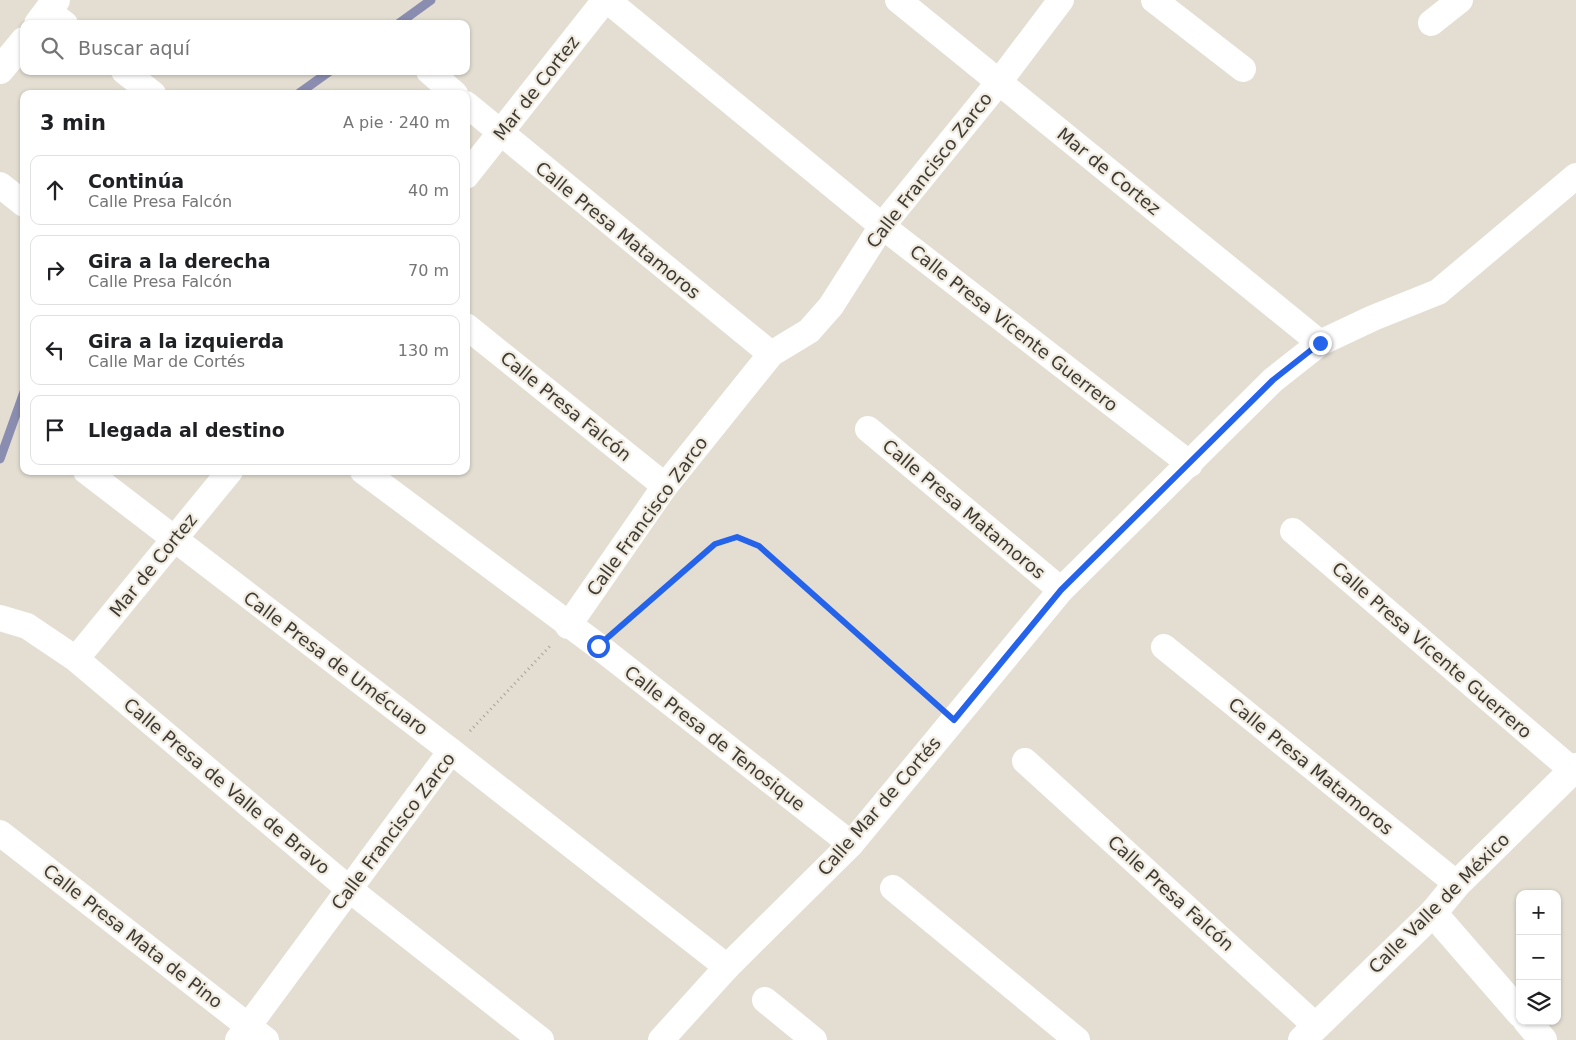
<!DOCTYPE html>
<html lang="es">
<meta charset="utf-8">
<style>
:root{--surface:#fff;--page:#f6f6f6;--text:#202124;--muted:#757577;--line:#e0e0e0}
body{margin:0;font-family:"DejaVu Sans",sans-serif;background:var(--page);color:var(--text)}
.controls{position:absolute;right:15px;bottom:15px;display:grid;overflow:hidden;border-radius:10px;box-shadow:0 1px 4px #0004}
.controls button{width:45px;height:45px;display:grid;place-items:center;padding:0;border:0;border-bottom:1px solid var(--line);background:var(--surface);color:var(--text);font:25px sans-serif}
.stop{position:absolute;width:15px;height:15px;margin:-11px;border:4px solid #2563eb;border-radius:50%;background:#fff}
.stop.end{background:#2563eb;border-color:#fff;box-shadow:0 1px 5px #0008}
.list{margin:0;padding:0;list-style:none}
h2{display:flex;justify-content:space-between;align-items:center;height:65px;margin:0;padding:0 20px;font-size:21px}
h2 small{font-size:16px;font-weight:400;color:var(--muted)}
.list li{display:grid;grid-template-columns:32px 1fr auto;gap:15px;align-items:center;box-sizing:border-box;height:70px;margin:0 10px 10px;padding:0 10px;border:1px solid var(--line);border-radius:10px}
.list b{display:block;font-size:19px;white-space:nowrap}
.list p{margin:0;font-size:16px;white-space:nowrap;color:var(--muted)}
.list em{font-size:16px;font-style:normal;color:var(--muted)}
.icon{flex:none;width:28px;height:28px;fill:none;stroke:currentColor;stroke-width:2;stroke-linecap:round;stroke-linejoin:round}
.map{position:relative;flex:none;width:1576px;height:1040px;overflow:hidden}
.search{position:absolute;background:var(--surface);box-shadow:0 1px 4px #0004;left:20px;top:20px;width:450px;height:55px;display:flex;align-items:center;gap:12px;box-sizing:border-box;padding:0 18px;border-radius:10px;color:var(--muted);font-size:19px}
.panel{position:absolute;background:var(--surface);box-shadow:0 1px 4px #0004;left:20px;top:90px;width:450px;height:385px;border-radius:10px}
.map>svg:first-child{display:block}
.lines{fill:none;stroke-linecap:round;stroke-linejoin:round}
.stream{stroke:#8b8db0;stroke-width:9}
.path{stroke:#a6a198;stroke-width:3;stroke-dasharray:1 4;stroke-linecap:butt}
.street{stroke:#fff;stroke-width:26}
.secondary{stroke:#fff;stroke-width:28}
.route{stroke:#2563eb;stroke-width:6}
.labels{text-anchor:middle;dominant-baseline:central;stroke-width:4.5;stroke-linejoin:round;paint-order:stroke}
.street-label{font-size:18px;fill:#3d3b36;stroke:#f2ebdf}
</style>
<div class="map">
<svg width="1576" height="1040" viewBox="0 0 1576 1040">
<rect width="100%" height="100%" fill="#e4ded2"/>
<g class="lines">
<g class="stream">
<path d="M398 24 431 0"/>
<path d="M298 94 330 71"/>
<path d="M0 459 24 392"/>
</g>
<g class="path">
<path d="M618 629 715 544 737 537 759 546 935 702"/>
<path d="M470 731 551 645"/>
</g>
<g class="street">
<path d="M607 0 882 226 1190 464"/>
<path d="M898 0 1320 343"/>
<path d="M1154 0 1243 69"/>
<path d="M48 11 65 24"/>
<path d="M1431 23 1460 0"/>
<path d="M124 71 153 94"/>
<path d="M429 71 455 94"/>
<path d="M466 104 771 354"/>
<path d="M466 176 605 0"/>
<path d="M0 185 24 204"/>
<path d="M466 326 665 486"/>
<path d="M868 429 1061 590"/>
<path d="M86 471 451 751 727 967"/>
<path d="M363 471 598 646 851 844"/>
<path d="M1293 531 1572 770"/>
<path d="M0 618 27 626 76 659 349 889 541 1040"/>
<path d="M568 626 665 486 771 354 809 331 831 306 882 226 999 82 1061 0"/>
<path d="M1164 647 1457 884"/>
<path d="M76 659 230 471"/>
<path d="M1025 761 1316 1026"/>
<path d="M0 833 266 1040"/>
<path d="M893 888 1077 1040"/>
<path d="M765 1000 814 1040"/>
<path d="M238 1040 451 751"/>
<path d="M661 1040 727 967 851 844 1061 590 1273 380 1320 343 1373 318 1438 292 1576 176"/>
</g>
<g class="secondary">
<path d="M38 24 56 0"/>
<path d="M0 70 24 41"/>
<path d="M1433 913 1520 1013"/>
<path d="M1527 1021 1543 1040"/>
<path d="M1302 1040 1433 913 1457 884 1576 767"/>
</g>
</g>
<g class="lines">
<path class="route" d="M598 646 715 544 737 537 759 546 954 720 1061 590 1273 380 1320 343"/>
</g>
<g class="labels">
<g class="street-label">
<text transform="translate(536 88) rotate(-52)">Mar de Cortez</text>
<text transform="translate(929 170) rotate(-52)">Calle Francisco Zarco</text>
<text transform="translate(1109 171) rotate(39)">Mar de Cortez</text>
<text transform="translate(618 230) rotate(39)">Calle Presa Matamoros</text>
<text transform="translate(1014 328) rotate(38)">Calle Presa Vicente Guerrero</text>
<text transform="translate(566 406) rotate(39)">Calle Presa Falcón</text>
<text transform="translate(964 509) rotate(40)">Calle Presa Matamoros</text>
<text transform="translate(647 516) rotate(-54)">Calle Francisco Zarco</text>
<text transform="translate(153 565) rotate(-51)">Mar de Cortez</text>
<text transform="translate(1432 650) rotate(41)">Calle Presa Vicente Guerrero</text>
<text transform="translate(336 663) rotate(37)">Calle Presa de Umécuaro</text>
<text transform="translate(715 738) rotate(38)">Calle Presa de Tenosique</text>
<text transform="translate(1311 766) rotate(39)">Calle Presa Matamoros</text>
<text transform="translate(227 786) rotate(40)">Calle Presa de Valle de Bravo</text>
<text transform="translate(879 806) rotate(-49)">Calle Mar de Cortés</text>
<text transform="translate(393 831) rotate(-53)">Calle Francisco Zarco</text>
<text transform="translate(1171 893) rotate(42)">Calle Presa Falcón</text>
<text transform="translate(1439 903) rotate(-45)">Calle Valle de México</text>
<text transform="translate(133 936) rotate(38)">Calle Presa Mata de Pino</text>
</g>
</g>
</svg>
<div class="controls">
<button>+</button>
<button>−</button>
<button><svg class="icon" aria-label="layers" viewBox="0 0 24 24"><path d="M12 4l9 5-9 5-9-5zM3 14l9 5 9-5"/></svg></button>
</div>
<div class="stop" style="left:598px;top:646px"></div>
<div class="stop end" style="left:1320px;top:343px"></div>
<div class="search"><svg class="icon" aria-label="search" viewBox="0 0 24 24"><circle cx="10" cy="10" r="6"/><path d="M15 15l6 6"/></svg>Buscar aquí</div>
<section class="panel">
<h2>3 min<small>A pie · 240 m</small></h2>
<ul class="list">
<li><svg class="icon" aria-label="ahead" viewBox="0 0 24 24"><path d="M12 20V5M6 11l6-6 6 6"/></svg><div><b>Continúa</b><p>Calle Presa Falcón</p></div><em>40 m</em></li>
<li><svg class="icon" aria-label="right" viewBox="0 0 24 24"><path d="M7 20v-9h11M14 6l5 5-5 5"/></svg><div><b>Gira a la derecha</b><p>Calle Presa Falcón</p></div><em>70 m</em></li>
<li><svg class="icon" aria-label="left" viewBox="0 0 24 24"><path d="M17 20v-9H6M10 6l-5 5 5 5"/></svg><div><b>Gira a la izquierda</b><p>Calle Mar de Cortés</p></div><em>130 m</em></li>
<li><svg class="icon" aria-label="arrive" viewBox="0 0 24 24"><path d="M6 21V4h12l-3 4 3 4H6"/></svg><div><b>Llegada al destino</b></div></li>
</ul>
</section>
</div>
